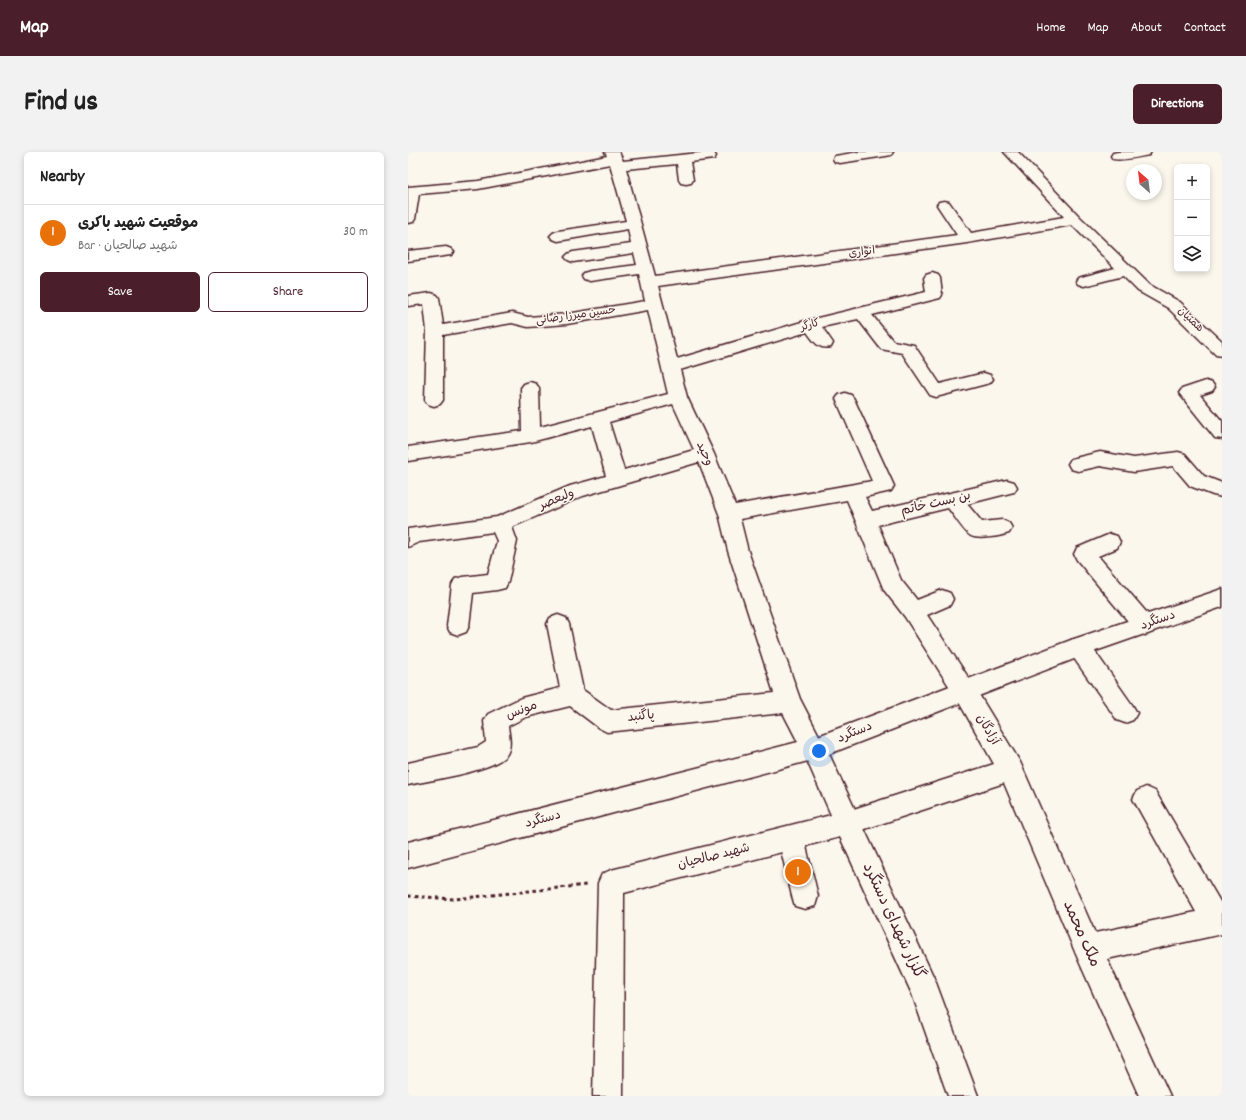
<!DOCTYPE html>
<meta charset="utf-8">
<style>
:root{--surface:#fff;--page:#f2f2f2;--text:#222;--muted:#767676;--line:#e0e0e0;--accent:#4a1f2b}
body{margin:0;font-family:Dekko,"Playpen Sans Arabic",sans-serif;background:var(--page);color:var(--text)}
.controls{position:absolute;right:12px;top:12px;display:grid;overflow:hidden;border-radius:6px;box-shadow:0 2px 6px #0003}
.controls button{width:36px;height:36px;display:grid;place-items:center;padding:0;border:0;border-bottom:1px solid var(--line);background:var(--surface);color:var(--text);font:20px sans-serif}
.compass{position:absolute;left:718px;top:12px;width:36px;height:36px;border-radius:50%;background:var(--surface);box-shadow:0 2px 6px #0003;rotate:332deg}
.you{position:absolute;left:411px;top:599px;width:14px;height:14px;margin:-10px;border:3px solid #fff;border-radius:50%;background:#1a73e8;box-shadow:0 0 0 6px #1a73e833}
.badge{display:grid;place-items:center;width:26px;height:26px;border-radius:50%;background:var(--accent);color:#fff;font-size:13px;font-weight:700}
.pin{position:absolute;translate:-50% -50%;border:2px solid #fff;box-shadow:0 1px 4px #0006}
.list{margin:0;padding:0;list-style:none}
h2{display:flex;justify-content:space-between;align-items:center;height:52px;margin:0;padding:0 16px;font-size:17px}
h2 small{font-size:13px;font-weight:400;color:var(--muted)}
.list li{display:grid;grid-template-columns:26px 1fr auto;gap:12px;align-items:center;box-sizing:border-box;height:56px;padding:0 16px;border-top:1px solid var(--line)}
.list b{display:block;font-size:15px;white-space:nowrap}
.list p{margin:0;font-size:13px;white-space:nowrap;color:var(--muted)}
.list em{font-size:13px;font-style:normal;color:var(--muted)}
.actions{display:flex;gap:8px;padding:12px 16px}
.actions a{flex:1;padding:9px 0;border:1px solid var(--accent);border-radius:6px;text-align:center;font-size:14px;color:var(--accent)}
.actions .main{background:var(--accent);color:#fff}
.icon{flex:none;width:22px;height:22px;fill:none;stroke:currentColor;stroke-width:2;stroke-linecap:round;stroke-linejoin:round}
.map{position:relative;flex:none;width:814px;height:944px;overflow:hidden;border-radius:6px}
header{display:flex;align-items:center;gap:24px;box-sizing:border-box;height:56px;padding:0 20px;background:var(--accent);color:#fff}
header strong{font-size:19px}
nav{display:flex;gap:22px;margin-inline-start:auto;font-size:14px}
.intro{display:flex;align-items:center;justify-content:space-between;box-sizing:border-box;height:96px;padding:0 24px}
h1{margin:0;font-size:28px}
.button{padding:10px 18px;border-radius:6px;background:var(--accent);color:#fff;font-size:14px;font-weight:700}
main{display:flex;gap:24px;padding:0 24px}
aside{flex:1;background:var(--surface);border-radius:6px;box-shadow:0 2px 6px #0003}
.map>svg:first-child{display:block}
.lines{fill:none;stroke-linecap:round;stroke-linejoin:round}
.street-casing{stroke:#4a1f2b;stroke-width:3}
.secondary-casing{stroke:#4a1f2b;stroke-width:3}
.path{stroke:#4a1f2b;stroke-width:3;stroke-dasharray:3.5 3.5;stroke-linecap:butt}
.street{fill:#fbf7ec;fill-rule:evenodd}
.secondary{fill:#fbf7ec;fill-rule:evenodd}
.labels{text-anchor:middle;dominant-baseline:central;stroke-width:3;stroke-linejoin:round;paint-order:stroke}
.far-street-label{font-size:11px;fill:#4a1f2b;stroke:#fbf7ec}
.street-label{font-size:13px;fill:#4a1f2b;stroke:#fbf7ec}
.near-street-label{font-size:16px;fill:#4a1f2b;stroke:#fbf7ec}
</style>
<header>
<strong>Map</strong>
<nav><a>Home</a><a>Map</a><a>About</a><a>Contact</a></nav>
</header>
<div class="intro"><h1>Find us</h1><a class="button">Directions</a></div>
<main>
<aside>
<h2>Nearby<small></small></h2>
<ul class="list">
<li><span class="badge" style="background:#e8710a">1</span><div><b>موقعیت شهید باکری</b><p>Bar · شهید صالحیان</p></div><em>30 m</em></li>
</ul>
<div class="actions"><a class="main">Save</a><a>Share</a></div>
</aside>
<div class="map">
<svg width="814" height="944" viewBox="0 0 814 944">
<rect width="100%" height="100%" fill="#fbf7ec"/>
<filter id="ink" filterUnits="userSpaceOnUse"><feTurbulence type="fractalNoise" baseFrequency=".025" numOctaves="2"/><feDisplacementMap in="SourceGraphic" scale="8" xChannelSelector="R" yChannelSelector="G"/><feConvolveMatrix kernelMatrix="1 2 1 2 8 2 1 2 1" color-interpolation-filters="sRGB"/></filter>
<g filter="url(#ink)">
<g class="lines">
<defs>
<g id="street">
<path d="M197 0H211L215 9 300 0 306 1 308 4 306 7 282 10 285 28 283 31 278 32 273 31 271 28 269 12 218 17 247 124 549 83 529 53 531 50 536 49 541 50 563 81 656 65 596 0H610L672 65 742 133 772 150 814 189V204L808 203 760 156 730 139 715 124 676 134 670 132 668 129 670 126 707 116 664 73 559 91 250 134 269 207 397 169 518 140 516 126 518 123 524 121 530 123 532 126 534 143 532 146 464 163 485 189 506 193 532 232 576 221 582 223 585 227 582 231 528 245 522 243 494 201 473 197 450 167 414 175 425 191 423 195C410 198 406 189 399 180L272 218 279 245 306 302 327 353 464 329 428 247 431 243 437 241 443 243 446 247 486 334 483 339 457 345 464 359 599 328 606 330 609 335 606 340 559 352 574 370 594 368 601 371 604 376 601 381C593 384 571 388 563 384 556 380 546 363 540 356L470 373 493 428 509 448 534 438 542 441 545 447 542 453 519 463 564 531 612 610 687 781 788 760 725 647 729 639 738 635 747 639 814 753V782L699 807 762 944H731L670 807 596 631 439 683 430 680 426 671 430 662 586 612 548 545 497 465 476 438 439 348 332 367 340 399 392 547 418 597 415 605 0 716V690L390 590 375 561 199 580 191 576 162 554 118 565 100 574C101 583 104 594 99 602 88 619 22 628 0 633V611L70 595 78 590 76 569 80 562 113 546 152 536 139 472 142 466 150 463 158 466 161 472 175 538 203 558 366 541 320 399 311 362 291 310 175 344 104 375 109 389 100 430 97 436 89 438 65 441 61 474 58 480 50 483 42 480 39 474 44 433 47 427 55 425 80 422 89 389 85 380 11 390 0 395V377L89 365 162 334 198 324 184 274 123 290 0 309V295L114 279 113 236 116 232 122 230 128 232 131 236 132 275 260 242 240 158 159 172 120 175 104 171 35 183V248L32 252 26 254 20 252 17 248 19 179 16 152 0 154V144L23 141 29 143 31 146 35 173 104 161 120 165 159 162 237 149 231 122 182 129 176 127 174 124 176 121 182 119 229 113 226 101 165 110 160 108 157 105 160 102 165 100 223 92 220 77 150 89 145 87 142 84 145 81 150 79 218 69 202 12 70 37 11 42 7 67 5 70 0 71V35L70 29 199 4ZM265 252 286 298 216 318 201 270Z"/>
<path d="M451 0H485L483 3 478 4 432 11 427 10 425 7 427 4Z"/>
<path d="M710 0H743L741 3C730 5 716 9 705 7L703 4 705 1Z"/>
<path d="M38 95 43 97 46 100 43 103 0 109V99Z"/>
<path d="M798 229 804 231 807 235 804 239 792 243 814 269V287L807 286 771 241 774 237Z"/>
<path d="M692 300 726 306 770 300 777 302 796 324 814 331V345L805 343 782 334 765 314 726 320 692 314 670 319 663 317 660 312 663 307Z"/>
<path d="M702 382 709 384 712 390 709 396 690 404 745 468 748 474 745 480 737 483 729 480 669 408 666 402 669 396Z"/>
<path d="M671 486 679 488 725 554 729 561 725 568 717 571 709 568 663 502 660 495 663 488Z"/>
<path d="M383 674 392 677 396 686 410 744 407 754 397 757 387 754 384 744 370 686 374 677Z"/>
</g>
<path id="secondary" d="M814 437V455L679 502 421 602 527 828 570 944H540L504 842 432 685 216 741 215 944H185L190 731 194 722 203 718 423 663 394 597 397 589 663 488Z"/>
</defs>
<use href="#street" class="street-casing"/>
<use href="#secondary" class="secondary-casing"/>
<path class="path" d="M0 744 47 747 178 733"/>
<use href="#street" class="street"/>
<use href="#secondary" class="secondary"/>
</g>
</g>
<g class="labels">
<g class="far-street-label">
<text transform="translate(454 101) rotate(-8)">انواری</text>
<text transform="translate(168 164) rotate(-8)">حسین میرزا رضائی</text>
<text transform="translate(782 168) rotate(43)">همتیان</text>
<text transform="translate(402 174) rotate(-15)">کارگر</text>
</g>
<g class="street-label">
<text transform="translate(296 302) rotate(66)">وحید</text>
<text transform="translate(149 348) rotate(-22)">ولیعصر</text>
<text transform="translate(528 352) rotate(-13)">بن بست خاتم</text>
<text transform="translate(750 469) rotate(-19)">دستگرد</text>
<text transform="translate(114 559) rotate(-21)">مونس</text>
<text transform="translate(233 565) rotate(-6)">پاگنبد</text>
<text transform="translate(579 578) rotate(60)">آزادگان</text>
<text transform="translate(447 581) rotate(-22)">دستگرد</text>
<text transform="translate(135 668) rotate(-15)">دستگرد</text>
<text transform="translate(306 705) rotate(-14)">شهید صالحیان</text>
</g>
<g class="near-street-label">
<text transform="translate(485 769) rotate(65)">گلزار شهدای دستگرد</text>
<text transform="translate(673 782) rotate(66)">ملک محمد</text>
</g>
</g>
</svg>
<div class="controls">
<button>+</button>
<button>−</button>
<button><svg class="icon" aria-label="layers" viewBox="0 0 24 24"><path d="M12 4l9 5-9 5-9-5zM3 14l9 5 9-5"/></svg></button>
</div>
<svg class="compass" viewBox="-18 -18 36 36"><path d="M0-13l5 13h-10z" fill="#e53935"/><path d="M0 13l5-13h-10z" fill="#767676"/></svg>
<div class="you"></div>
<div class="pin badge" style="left:390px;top:720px;background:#e8710a">1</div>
</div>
</main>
